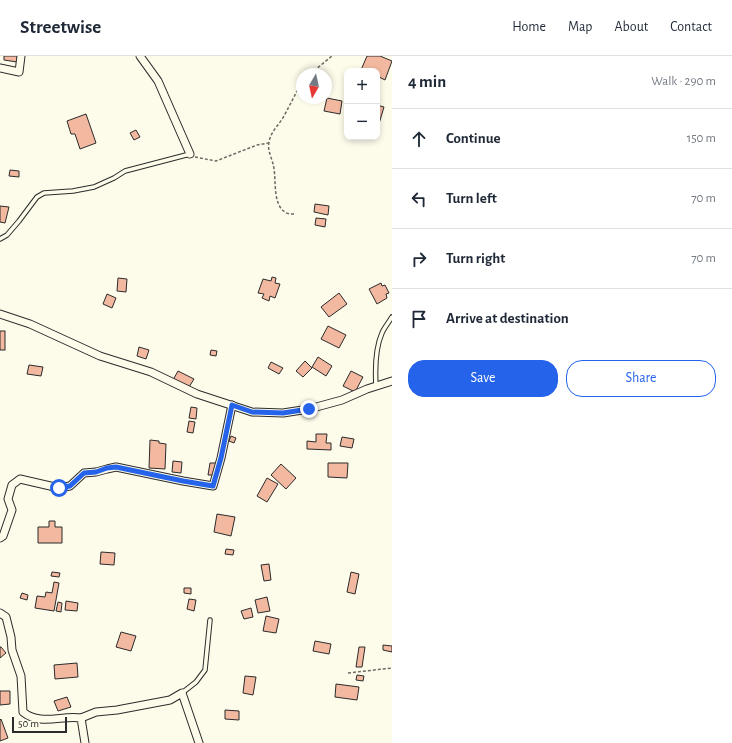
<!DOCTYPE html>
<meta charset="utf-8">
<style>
:root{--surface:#fff;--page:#f6f6f7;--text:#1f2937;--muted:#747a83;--line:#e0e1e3;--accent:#2563eb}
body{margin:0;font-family:"Alegreya Sans",sans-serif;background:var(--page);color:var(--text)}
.controls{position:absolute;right:12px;top:12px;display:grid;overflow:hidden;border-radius:8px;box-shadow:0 2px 6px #0003}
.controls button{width:36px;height:36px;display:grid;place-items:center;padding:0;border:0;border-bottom:1px solid var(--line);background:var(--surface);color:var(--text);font:20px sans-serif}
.compass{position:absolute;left:296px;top:12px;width:36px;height:36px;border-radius:50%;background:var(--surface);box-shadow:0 2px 6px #0003;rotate:189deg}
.scale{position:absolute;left:12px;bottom:10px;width:55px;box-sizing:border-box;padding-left:4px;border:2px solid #2b2b2b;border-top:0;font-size:11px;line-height:14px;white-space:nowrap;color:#2b2b2b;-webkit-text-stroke:3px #fdfbea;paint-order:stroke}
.stop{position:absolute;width:12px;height:12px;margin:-9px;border:3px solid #2563eb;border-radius:50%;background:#fff}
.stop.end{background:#2563eb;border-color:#fff;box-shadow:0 1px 4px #0008}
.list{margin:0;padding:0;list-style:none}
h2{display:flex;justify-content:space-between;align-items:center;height:52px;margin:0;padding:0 16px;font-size:17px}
h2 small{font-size:13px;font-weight:400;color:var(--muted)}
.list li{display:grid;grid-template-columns:26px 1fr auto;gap:12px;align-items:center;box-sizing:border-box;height:60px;padding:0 16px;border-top:1px solid var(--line)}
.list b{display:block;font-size:15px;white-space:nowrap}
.list em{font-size:13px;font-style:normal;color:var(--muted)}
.actions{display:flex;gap:8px;padding:12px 16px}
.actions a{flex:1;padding:9px 0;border:1px solid var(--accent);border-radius:16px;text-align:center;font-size:14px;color:var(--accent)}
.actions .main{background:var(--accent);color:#fff}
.icon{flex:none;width:22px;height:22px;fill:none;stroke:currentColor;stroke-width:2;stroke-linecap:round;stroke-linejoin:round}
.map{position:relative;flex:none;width:392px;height:687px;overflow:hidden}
header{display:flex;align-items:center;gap:24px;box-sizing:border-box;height:56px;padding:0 20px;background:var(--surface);border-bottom:1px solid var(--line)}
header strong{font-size:19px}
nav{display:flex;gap:22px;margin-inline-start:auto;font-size:14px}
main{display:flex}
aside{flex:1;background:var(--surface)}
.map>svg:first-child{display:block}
.building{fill:#f2b8a0;stroke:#2b2b2b}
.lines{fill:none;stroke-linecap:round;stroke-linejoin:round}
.service-casing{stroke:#2b2b2b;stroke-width:5.5}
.minor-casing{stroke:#2b2b2b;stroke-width:9}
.path{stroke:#6a6964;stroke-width:1.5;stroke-dasharray:3 2;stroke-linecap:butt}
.service{stroke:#fdfbea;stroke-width:3.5}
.minor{stroke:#fdfbea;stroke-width:7}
.route{stroke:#2563eb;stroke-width:5}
</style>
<header>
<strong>Streetwise</strong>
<nav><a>Home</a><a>Map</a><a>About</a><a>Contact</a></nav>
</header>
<main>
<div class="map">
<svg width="392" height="687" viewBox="0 0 392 687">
<rect width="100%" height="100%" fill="#fdfbea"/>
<g class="building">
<path d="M4 0H18L17 6 4 4Z"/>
<path d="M367 0H380L392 5 385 24 377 20V15L361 14Z"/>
<path d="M327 42 342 45 340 58 324 55Z"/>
<path d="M377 49 384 51 378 71H377Z"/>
<path d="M86 58 96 87 80 93 75 78H71L67 65Z"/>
<path d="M136 74 140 81 134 84 130 77Z"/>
<path d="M10 114 19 115V121L9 120Z"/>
<path d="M315 148 329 150 328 159 314 156Z"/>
<path d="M0 150 9 151 5 167 0 166Z"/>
<path d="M316 162 326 163 325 171 315 169Z"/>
<path d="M272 221 276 222 275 227 280 228 275 242 270 240 269 245 262 242 264 238 258 237 263 223 271 225Z"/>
<path d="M118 222 127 223 126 236 117 235Z"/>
<path d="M381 227 382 230 385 229 389 237 386 238 387 242 377 248 369 233Z"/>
<path d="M339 237 347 248 329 261 321 251Z"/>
<path d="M107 238 116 242 112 252 103 248Z"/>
<path d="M328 270 346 279 339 292 321 283Z"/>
<rect x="0" y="275" width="5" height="19"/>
<path d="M139 291 149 294 146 303 137 300Z"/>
<path d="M211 294 217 295 216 300 210 299Z"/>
<path d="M318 301 332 310 326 320 312 311Z"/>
<path d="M305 305 312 312 303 321 296 315Z"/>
<path d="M271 306 283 312 279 318 268 312Z"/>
<path d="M29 309 43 311 41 320 27 318Z"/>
<path d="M178 315 194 323 189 331 173 324Z"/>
<path d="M351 315 363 321 355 336 343 330Z"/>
<path d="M191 351 197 352 196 363 189 362Z"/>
<path d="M189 365 195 366 193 377 187 376Z"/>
<path d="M316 378H327L326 387H331V394L307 393V385L316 386Z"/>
<path d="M231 380 236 382 234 387 229 385Z"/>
<path d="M342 381 354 383 352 392 340 390Z"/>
<path d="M150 384 159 385V387L166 388 165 413 149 412Z"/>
<path d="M173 405 182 406 181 417 172 416Z"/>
<path d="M210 407H216L214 419H208Z"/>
<path d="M328 407H348L347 422 328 421Z"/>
<path d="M281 408 296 422 286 433 271 419Z"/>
<path d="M267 422 278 428 267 446 257 440Z"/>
<path d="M217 458 235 461 231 480 214 476Z"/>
<path d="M49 465H55V471H62V487H38V471H49Z"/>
<path d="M226 493 234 494 233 499 225 498Z"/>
<path d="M101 496 115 497 114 509 100 508Z"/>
<path d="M269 508 271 524 264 525 261 509Z"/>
<path d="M52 516 60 517 59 521 51 520Z"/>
<path d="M351 516 359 518 355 538 347 536Z"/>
<path d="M54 526 59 527 54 555 35 552 37 540 45 541 46 536 52 537Z"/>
<path d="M184 532H191V538L184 537Z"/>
<path d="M22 537 28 539 27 544 20 542Z"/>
<path d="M267 541 270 555 258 557 255 544Z"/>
<path d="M189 543 196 544 194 555 187 553Z"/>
<path d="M66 545 78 547 77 555 65 554Z"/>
<path d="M58 546 62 547 61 556 56 555Z"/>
<path d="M251 552 253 561 244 563 241 555Z"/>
<path d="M266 560 279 563 276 577 263 575Z"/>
<path d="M121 576 136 580 131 595 116 591Z"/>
<path d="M315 585 331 588 329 598 313 595Z"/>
<path d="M383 589 392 590V596L383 594Z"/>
<path d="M0 591H1L6 597 0 602Z"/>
<path d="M359 591H365L362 611H356Z"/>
<path d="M77 607 78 621 55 623 54 609Z"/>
<path d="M357 619 364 620 363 625 356 624Z"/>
<path d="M245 620 256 621 253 639 243 637Z"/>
<path d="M336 628 359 631 357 644 335 641Z"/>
<path d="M0 635H10V648L0 649Z"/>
<path d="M67 641 71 651 58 655 54 645Z"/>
<path d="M225 654 239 655V664L225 663Z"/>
<path d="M1 663 8 682 0 685V664Z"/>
</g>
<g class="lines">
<defs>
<g id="service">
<path d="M0 183 7 179 19 165 37 141 44 137 73 135 94 131 114 122 125 115 190 98"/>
<path d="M376 330C375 313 375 293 382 277 384 272 389 266 392 261"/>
<path d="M182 637 196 626 205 614 210 564"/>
</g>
<g id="minor">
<path d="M140 0 158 25 190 98"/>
<path d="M0 12 19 16 21 0"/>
<path d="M0 258 30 268 100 300 151 316 197 338 252 356 283 357 309 353 342 344 367 333 392 325"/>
<path d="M0 482 3 480 12 454 8 443 12 429 20 423 59 432 70 430 84 417 96 416 107 413 116 411 183 425 213 430 221 402 232 349"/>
<path d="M0 557 6 561 11 581 12 594 21 620 23 656C40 670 62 659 81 662L85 687"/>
<path d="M81 662 96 656 117 654 170 644 182 637 199 687"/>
</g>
</defs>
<use href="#service" class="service-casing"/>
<use href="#minor" class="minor-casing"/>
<g class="path">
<path d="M310 18 332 0"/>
<path d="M195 101 216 105 257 89 268 87"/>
<path d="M294 158C291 158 287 158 285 156 273 149 276 125 274 113 273 103 267 96 269 86 271 75 279 69 284 60 290 49 295 38 302 27"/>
<path d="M348 617 392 612"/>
</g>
<use href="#service" class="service"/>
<use href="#minor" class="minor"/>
</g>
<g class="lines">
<path class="route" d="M59 432 70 430 84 417 96 416 107 412 116 411 183 425 213 430 221 402 232 349 252 356 283 357 309 353"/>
</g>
</svg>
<div class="controls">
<button>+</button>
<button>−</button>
</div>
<svg class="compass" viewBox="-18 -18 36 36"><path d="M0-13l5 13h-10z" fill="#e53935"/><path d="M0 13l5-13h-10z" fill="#747a83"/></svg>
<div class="scale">50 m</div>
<div class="stop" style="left:59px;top:432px"></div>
<div class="stop end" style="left:309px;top:353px"></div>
</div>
<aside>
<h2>4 min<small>Walk · 290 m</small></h2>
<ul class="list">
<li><svg class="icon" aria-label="ahead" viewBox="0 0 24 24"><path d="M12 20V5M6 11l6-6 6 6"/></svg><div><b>Continue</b></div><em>150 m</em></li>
<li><svg class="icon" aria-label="left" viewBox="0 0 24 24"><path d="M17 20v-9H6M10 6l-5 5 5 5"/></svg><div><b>Turn left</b></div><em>70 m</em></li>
<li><svg class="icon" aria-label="right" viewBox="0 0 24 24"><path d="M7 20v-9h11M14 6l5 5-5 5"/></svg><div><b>Turn right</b></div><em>70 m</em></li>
<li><svg class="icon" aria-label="arrive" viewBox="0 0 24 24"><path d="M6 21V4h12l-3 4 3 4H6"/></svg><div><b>Arrive at destination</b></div></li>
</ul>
<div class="actions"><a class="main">Save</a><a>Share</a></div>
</aside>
</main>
